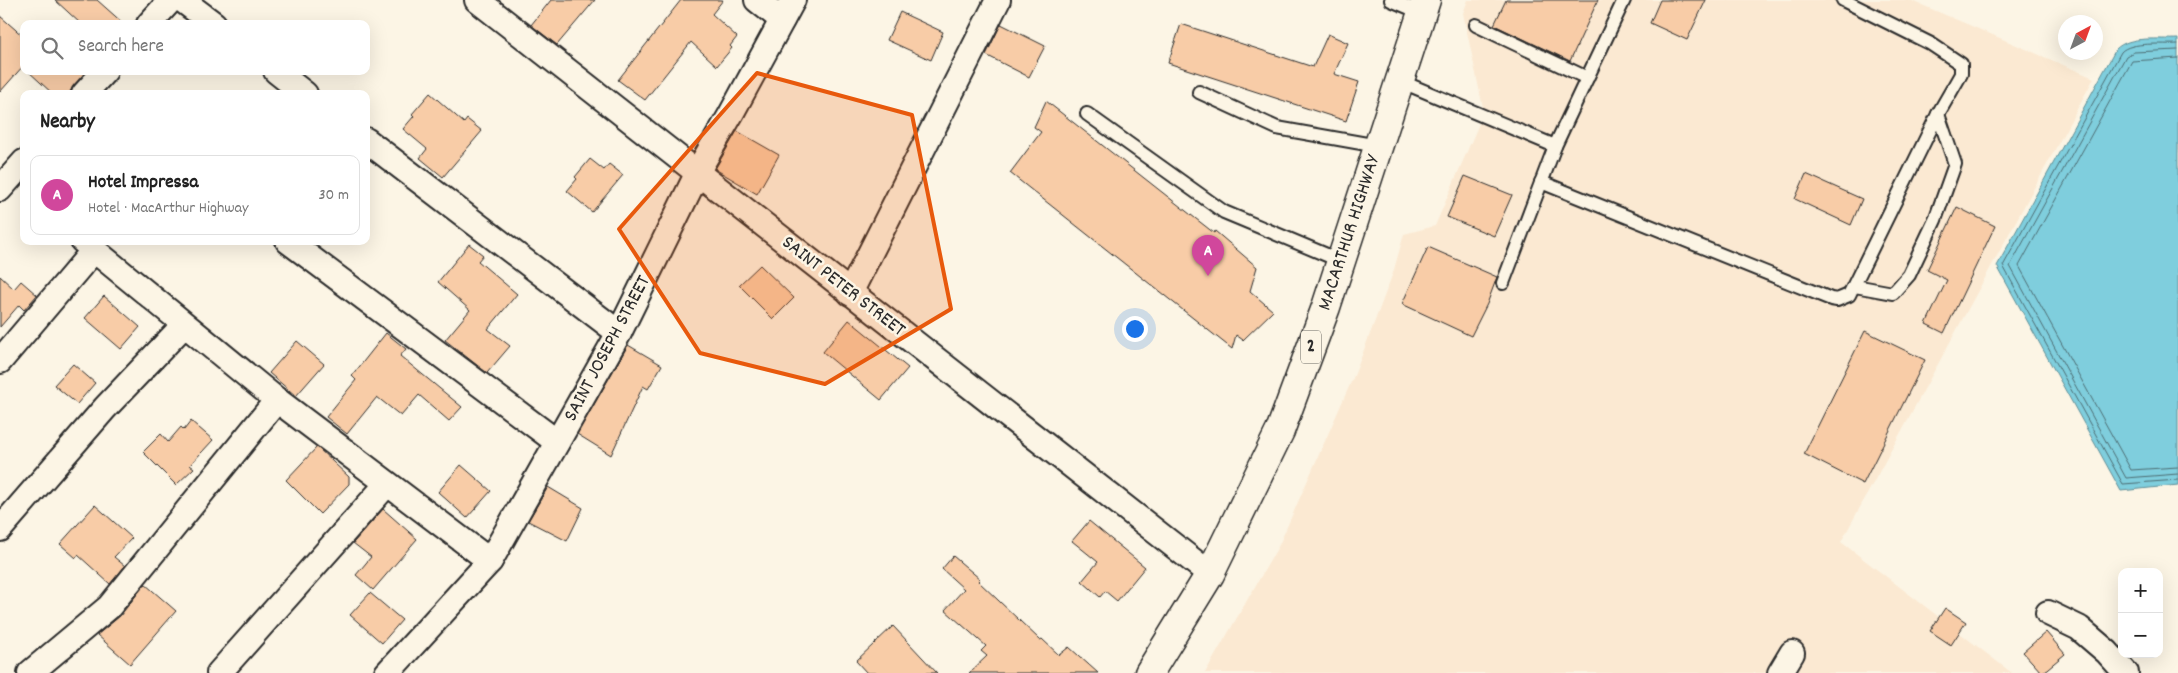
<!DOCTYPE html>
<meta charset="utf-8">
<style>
:root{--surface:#fff;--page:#f6f6f6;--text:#222;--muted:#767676;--line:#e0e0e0;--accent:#2563eb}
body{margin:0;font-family:Dekko,sans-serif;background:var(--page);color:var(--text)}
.controls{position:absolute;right:15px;bottom:15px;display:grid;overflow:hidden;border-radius:10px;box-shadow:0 5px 20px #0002}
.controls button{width:45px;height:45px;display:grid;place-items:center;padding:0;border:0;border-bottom:1px solid var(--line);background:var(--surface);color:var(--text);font:25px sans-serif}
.compass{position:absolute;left:2058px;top:15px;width:45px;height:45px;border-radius:50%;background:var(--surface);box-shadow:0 5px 20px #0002;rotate:41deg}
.you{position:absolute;left:1134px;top:328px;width:18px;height:18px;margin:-12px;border:4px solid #fff;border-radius:50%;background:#1a73e8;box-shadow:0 0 0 8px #1a73e833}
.badge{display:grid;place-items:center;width:32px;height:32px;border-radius:50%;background:var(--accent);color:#fff;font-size:16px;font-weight:700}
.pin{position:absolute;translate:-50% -41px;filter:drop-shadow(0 1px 2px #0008)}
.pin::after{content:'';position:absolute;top:26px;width:18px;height:15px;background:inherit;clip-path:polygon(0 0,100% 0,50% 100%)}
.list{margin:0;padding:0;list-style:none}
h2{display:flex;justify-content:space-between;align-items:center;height:65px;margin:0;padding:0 20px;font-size:21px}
h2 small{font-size:16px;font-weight:400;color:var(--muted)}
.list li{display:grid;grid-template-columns:32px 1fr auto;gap:15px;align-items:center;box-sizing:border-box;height:80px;margin:0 10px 10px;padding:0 10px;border:1px solid var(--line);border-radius:10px}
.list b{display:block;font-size:19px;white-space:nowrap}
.list p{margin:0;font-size:16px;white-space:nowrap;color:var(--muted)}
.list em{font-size:16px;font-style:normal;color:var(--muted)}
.icon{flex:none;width:28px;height:28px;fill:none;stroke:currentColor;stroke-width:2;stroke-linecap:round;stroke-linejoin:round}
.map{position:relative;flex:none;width:2178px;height:673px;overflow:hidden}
.search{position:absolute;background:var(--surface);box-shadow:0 5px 20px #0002;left:20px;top:20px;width:350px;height:55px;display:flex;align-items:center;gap:12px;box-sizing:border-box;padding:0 18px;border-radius:10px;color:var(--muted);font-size:19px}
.panel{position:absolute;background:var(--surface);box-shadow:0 5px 20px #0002;left:20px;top:90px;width:350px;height:155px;border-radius:10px}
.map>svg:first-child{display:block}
.built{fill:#fbe9d2}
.water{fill:#7fcedd;stroke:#5d8d96}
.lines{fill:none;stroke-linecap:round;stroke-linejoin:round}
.shore{stroke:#4d6c72;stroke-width:1}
.building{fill:#f8cca7;stroke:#2b2b2b}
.lane-casing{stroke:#2b2b2b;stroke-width:16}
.street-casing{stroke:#2b2b2b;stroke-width:28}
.highway-casing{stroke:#2b2b2b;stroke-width:31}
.lane{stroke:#fcf5e5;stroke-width:12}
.street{stroke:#fcf5e5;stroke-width:24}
.highway{stroke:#fcf5e5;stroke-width:28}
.marked{fill:#e8590c;fill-opacity:0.2;stroke:#e8590c;stroke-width:4;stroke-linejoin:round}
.labels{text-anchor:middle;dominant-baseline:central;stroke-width:5;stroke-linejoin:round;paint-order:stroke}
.shield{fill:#fcf5e5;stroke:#6a6863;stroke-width:1}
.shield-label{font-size:19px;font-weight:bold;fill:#2b2b2b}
.street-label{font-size:20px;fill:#2b2b2b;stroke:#fcf5e5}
</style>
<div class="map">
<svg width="2178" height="673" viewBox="0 0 2178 673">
<rect width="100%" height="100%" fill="#fcf5e5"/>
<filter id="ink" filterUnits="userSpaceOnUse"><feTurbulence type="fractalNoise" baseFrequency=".02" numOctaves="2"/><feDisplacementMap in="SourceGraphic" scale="10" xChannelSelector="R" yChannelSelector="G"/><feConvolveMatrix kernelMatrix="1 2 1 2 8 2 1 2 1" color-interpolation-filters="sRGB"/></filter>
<g filter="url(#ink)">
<path class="built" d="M1468 0H1910L2094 78 1841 542 2012 673H1205L1279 545 1356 371 1393 273 1404 234 1435 226 1484 112 1463 13Z"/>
<path class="water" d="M2178 39V485L2121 491 1997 266 2116 49C2130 35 2159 40 2178 39Z"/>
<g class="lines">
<g class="shore">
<path d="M2178 44C2163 45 2131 41 2121 52L2003 266 2123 484 2178 480"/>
<path d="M2178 50 2134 52 2126 56 2010 266 2126 478 2178 474"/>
<path d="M2178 58 2132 61 2019 266 2131 470 2178 467"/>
</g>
</g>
<g class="building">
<path d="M55 0H97L124 24H81Z"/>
<path d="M551 0H595L557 45 531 25Z"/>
<path d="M681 0H723L712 14 737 37 730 46 732 48 717 66 691 42 645 100 618 80Z"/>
<path d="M1506 0H1598L1570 61 1494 25Z"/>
<path d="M1660 0H1706L1687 40 1650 23Z"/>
<path d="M900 12 943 32 931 60 887 40Z"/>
<path d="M0 16 24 37V65L0 92Z"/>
<path d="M1001 24 1045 46 1029 77 986 55Z"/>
<path d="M1181 24 1313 67 1328 34 1348 43 1334 74 1359 82 1346 121 1168 63Z"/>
<path d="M28 71H86L68 94H53Z"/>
<path d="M430 93 464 123 467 119 482 131 443 177 420 158 427 149 403 129 414 116 412 114Z"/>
<path d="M1046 101 1214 233 1215 231 1257 267 1250 291 1273 311 1243 340 1236 335 1232 349 1010 173 1041 132 1034 127Z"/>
<path d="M737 131 779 155 757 194 715 169Z"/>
<path d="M590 159 604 170 609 164 623 175 592 212 567 191 577 179 575 177Z"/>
<path d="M1806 174 1862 199 1851 225 1795 199Z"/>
<path d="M1465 176 1512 195 1494 236 1447 217Z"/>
<path d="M1957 207 1995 226 1944 333 1926 324 1947 280 1927 270Z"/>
<path d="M469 244 483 255 478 261 517 294 488 329 510 346 487 373 445 340 470 310 438 282Z"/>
<path d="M1428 247 1497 277 1487 304 1471 336 1402 304Z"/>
<path d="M760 265 794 298 773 319 739 285Z"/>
<path d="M0 276 14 289 21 281 37 295 24 310 19 305 0 327Z"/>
<path d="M104 296 140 327 121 349 85 318Z"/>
<path d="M849 320 908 368 881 400 823 352Z"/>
<path d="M1865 331 1925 360 1863 484 1804 454Z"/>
<path d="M386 333 406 349 400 356 462 407 449 421 419 395 401 416 377 397 347 434 326 417 356 380 352 376Z"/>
<path d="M297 341 324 364 296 396 269 373Z"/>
<path d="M628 345 662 365 648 389 643 386 611 455 577 434Z"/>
<path d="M73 364 95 383 77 404 54 385Z"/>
<path d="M191 421 213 440 190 465 194 468 176 485 143 452 161 434 168 442 181 427 184 430Z"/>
<path d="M317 447 349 477V484L320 514 286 480Z"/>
<path d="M461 465 491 491 467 518 438 492Z"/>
<path d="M548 487 583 508 567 541 528 521Z"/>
<path d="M95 505 132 538 114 557 125 566 110 584 78 555 76 558 60 544Z"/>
<path d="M383 509 417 539 373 590 356 575 371 557 353 543Z"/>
<path d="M1089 521 1145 567 1117 601 1105 591 1100 597 1082 581 1098 562 1072 541Z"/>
<path d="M953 556 980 579 978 581 1040 640 1042 639 1059 655 1069 647 1098 673H969L987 656 981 651 986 646 945 610 964 589 942 569Z"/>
<path d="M145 584 176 611 130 664 97 635 120 616Z"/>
<path d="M370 593 402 620 382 643 350 615Z"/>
<path d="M1945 608 1966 622 1951 645 1930 631Z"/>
<path d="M893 626 937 673H867L856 661Z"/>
<path d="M2046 632 2065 654 2042 673 2023 652Z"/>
</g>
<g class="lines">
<defs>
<g id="lane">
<path d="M1391 0 1422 13"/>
<path d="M1476 25 1587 78"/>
<path d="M1400 81 1555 146"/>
<path d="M1199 92 1277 128 1378 146"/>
<path d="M1087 114 1224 212 1341 261"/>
<path d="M1541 182 1831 299 1837 300 1849 295 1938 114 1961 74V64L1931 44 1843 0"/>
<path d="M1503 283 1555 146 1624 0"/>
<path d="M1855 286 1893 293 1909 275 1935 220 1955 164 1938 114"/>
</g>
<g id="street">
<path d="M182 0 214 24"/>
<path d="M477 0 1210 574"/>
<path d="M757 0 782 20"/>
<path d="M149 24 171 0"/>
<path d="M276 71 305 94"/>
<path d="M84 94 105 71"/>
<path d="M366 140 619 333"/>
<path d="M0 189 24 162"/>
<path d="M83 241 277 400 490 561"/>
<path d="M288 241 557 442"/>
<path d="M850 293 998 0"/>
<path d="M0 361 94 250"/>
<path d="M0 529 105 408 184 325"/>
<path d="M2048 613 2079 628 2107 652 2126 673"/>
<path d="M30 673 109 607 277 400"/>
<path d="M219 673 387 484"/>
<path d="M387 673 490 561 619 333 703 162 731 114 793 0"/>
<path d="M1780 673 1792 653"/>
</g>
<path id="highway" d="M1149 673 1210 574 1280 431 1326 307 1426 0"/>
</defs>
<use href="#lane" class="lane-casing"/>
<use href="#street" class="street-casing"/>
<use href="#highway" class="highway-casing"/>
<use href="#lane" class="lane"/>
<use href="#street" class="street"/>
<use href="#highway" class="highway"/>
</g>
</g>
<path class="marked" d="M757 73 912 115 951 309 825 384 700 353 619 229Z"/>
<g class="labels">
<rect class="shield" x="1301" y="330.5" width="20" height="33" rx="4"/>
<g class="shield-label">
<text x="1311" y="347">2</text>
</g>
<g class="street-label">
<text transform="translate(1350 233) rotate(-72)">MACARTHUR HIGHWAY</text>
<text transform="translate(843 287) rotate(38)">SAINT PETER STREET</text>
<text transform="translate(608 349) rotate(-62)">SAINT JOSEPH STREET</text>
</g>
</g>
</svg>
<div class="controls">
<button>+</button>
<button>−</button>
</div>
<svg class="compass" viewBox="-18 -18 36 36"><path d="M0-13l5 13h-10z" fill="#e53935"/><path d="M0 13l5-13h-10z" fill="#767676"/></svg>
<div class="you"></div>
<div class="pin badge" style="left:1208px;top:276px;background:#d1479c">A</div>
<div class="search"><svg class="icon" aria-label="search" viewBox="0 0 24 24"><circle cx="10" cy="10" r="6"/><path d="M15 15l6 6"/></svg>Search here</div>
<section class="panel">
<h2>Nearby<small></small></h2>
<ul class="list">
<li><span class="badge" style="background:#d1479c">A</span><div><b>Hotel Impressa</b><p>Hotel · MacArthur Highway</p></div><em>30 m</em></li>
</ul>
</section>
</div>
